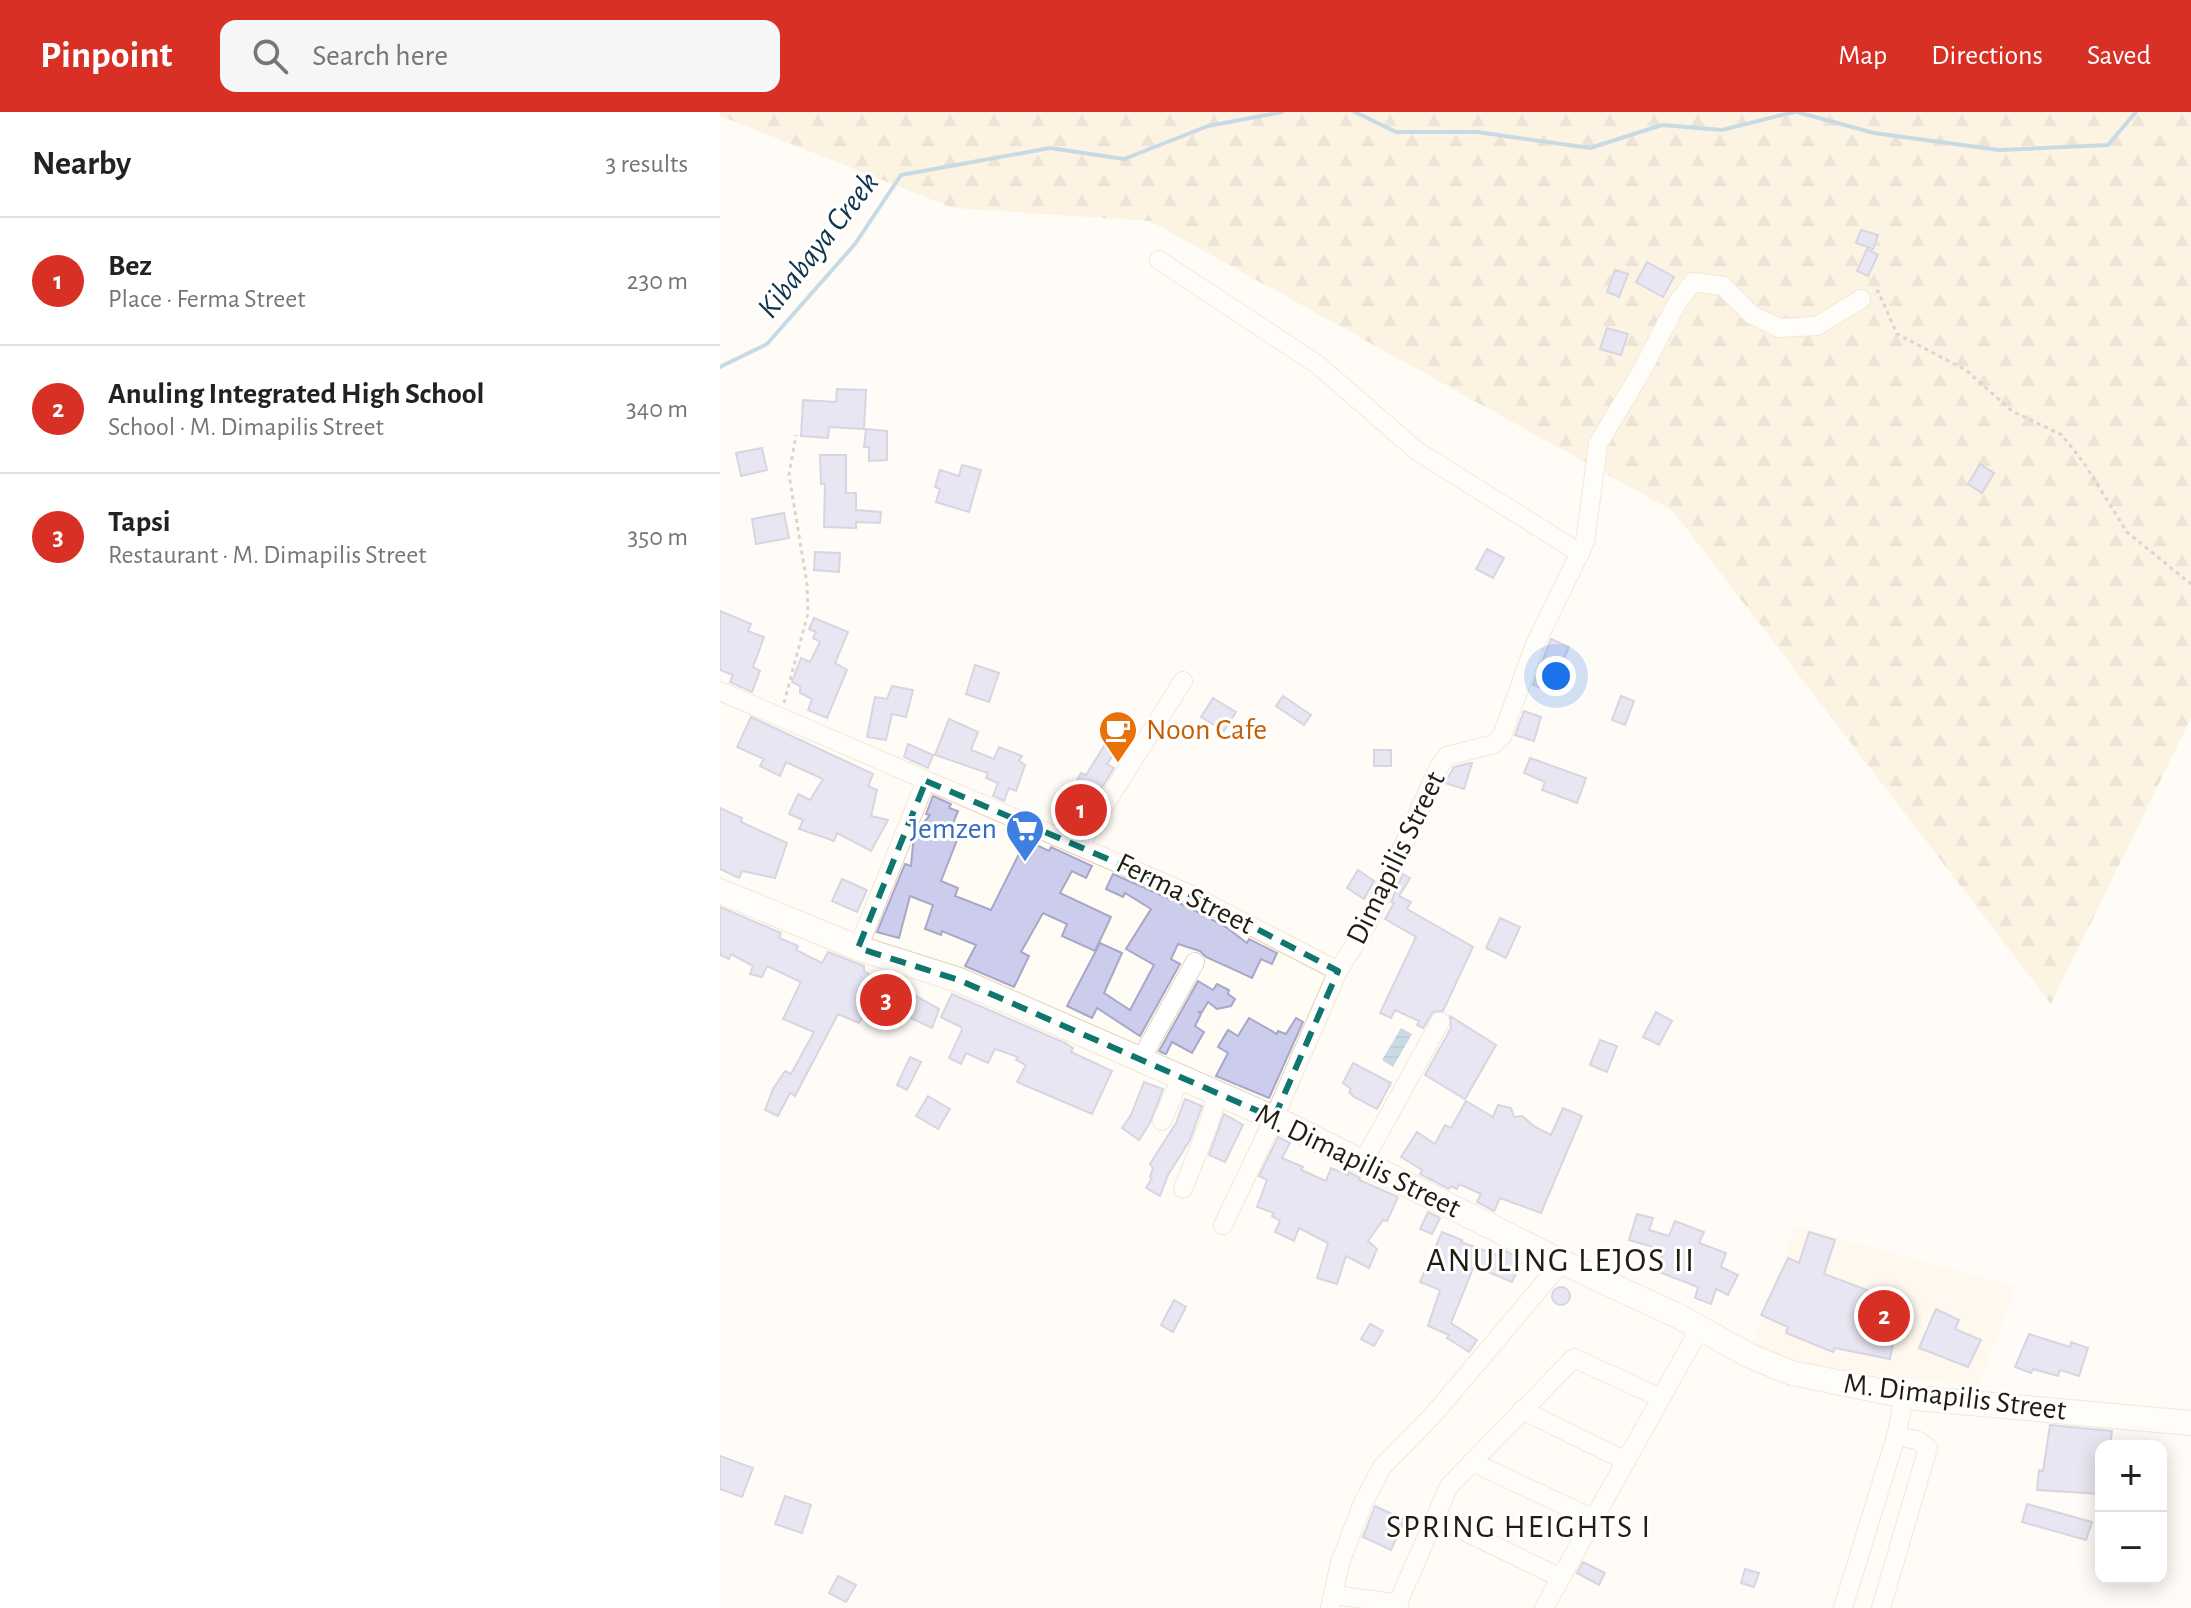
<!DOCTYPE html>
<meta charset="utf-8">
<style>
:root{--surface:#fff;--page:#f6f6f6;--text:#222;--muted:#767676;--line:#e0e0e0;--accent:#d93025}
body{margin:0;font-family:"Alegreya Sans",sans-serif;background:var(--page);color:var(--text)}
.controls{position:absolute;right:24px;bottom:24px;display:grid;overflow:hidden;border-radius:16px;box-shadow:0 4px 20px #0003}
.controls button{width:72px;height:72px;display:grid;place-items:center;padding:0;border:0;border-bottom:2px solid var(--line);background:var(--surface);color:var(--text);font:40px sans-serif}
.you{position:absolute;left:836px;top:564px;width:28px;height:28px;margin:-20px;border:6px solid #fff;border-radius:50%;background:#1a73e8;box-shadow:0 0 0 12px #1a73e833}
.badge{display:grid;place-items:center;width:52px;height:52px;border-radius:50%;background:var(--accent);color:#fff;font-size:26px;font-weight:700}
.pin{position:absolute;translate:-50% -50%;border:4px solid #fff;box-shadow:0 2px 8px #0006}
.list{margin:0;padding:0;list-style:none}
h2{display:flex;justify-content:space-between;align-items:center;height:104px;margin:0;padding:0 32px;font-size:34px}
h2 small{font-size:26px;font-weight:400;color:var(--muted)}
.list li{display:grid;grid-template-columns:52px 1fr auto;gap:24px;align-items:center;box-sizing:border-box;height:128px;padding:0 32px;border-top:2px solid var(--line)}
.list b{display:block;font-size:30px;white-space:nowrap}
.list p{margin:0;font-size:26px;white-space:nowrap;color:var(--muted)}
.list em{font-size:26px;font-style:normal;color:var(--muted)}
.icon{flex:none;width:44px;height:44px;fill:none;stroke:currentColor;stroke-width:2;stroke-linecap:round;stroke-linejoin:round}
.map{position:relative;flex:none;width:1471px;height:1496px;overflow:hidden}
header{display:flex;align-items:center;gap:48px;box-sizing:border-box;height:112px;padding:0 40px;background:var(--accent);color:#fff}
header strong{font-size:38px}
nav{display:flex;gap:44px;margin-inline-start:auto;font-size:28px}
.search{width:560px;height:72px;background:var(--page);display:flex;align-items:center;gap:20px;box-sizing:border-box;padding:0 28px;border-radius:16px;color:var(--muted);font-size:30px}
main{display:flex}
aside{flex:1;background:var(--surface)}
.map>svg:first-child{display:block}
.built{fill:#fdf3e4}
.forest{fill:url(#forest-firs)}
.water{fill:url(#water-rules)}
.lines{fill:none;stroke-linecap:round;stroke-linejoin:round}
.stream{stroke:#86b3cf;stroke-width:4}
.building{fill:#cccced;stroke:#a8a7c8;stroke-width:2}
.minor-casing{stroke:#e4d1b2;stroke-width:20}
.major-casing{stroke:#e4d1b2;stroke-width:26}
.path{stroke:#aea9a1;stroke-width:3;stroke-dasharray:4 4;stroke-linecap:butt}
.minor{stroke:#fff;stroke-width:18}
.major{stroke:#fff;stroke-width:24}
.marked{fill:none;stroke:#0f766e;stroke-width:6;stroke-dasharray:16 10;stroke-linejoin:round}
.labels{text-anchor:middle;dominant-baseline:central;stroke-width:6;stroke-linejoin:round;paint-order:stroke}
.food-label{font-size:30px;fill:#c56008;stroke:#fff;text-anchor:start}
.shop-label{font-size:30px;fill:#366cbe;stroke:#fff;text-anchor:end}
.street-label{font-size:30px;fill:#231c10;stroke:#fff}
.water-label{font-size:32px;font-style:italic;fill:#0f354a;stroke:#fff}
.neighbourhood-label{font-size:32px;letter-spacing:2px;fill:#231c10;stroke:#fff}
.quarter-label{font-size:34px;letter-spacing:2px;fill:#231c10;stroke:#fff}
</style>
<header>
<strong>Pinpoint</strong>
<div class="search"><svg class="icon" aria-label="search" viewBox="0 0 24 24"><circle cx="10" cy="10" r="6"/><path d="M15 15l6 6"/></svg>Search here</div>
<nav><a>Map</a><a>Directions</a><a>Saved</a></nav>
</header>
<main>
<aside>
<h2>Nearby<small>3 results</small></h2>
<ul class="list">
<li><span class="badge">1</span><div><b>Bez</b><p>Place · Ferma Street</p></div><em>230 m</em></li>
<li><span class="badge">2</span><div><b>Anuling Integrated High School</b><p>School · M. Dimapilis Street</p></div><em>340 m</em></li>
<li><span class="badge">3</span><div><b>Tapsi</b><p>Restaurant · M. Dimapilis Street</p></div><em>350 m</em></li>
</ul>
</aside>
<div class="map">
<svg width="1471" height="1496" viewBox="0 0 1471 1496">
<defs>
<pattern id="forest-firs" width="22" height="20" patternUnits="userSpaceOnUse" patternTransform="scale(2)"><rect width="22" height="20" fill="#fae9cd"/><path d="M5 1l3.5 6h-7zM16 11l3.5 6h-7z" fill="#d6c7af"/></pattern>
<pattern id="water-rules" width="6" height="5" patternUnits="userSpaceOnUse" patternTransform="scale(2)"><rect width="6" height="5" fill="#86b3cf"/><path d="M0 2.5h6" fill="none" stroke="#7399b1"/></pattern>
</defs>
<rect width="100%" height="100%" fill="#fffbf5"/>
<path class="built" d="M1075 1114 1296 1175 1259 1274 1113 1259 1032 1233Z"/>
<path class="forest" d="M0 0H1471V606L1331 892 953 399 430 109 233 96 0 4Z"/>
<path class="water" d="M681 916 692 922 673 955 662 948Z"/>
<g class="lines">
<g class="stream">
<path d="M635 0 676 20H757L870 36 942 13 1002 18 1074 0"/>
<path d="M1077 0 1154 21 1279 38 1388 33 1416 0"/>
<path d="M0 255 47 232 135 132 181 63 330 36 404 47 488 14 562 0"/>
</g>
</g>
<g class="building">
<path d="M1141 118 1158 123 1153 137 1136 131Z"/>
<path d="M1147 137 1158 143 1148 164 1137 159Z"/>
<path d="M927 150 954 165 943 185 916 170Z"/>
<path d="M895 158 908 162 899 185 887 180Z"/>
<path d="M887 216 908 222 901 243 880 237Z"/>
<path d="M117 277 146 278 144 317 109 315 108 326 81 324 83 288 116 290Z"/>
<path d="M146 317 167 319V348L149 349V335H144Z"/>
<path d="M42 336 47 358 21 364 16 341Z"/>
<path d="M100 343H126V381H136V398L161 400 160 411 136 410V416L104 415 105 372H101Z"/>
<path d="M1260 352 1274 361 1262 381 1248 372Z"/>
<path d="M242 353 261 358 249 400 216 390 220 377 215 375 220 358 239 364Z"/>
<path d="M64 401 69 426 36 432 32 407Z"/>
<path d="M767 437 784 446 773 466 756 457Z"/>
<path d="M95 440 120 441 119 460 94 458Z"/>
<path d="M0 499 31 512 28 519 44 525 33 555 40 559 32 580 10 570 13 563 0 558Z"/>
<path d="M94 506 128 520 115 551 127 558 107 606 88 598 92 587 80 581V574L72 570 81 546 90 550 100 530 93 526 96 520 89 517Z"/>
<path d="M831 527 849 535 829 579 813 573Z"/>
<path d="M255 553 279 561 269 590 246 582Z"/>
<path d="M172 574 193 578 186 605 172 602 166 628 147 625 155 585 167 587Z"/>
<path d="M563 584 591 603 584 613 556 594Z"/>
<path d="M901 584 914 589 905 613 892 608Z"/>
<path d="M493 586 516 600 504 619 481 605Z"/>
<path d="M804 599 821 605 814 629 795 623Z"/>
<path d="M31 605 153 662 148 674 157 678 151 704 168 708 151 739 117 721 114 729 79 717 83 708 69 702 78 682 90 688 103 667 66 650 60 664 40 654 44 647 17 635Z"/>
<path d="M229 607 258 620 251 638 274 647 279 635 302 644 299 649 305 653 296 679 289 676 284 689 273 684 278 671 266 666 268 661 215 643Z"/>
<path d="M188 632 213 643 208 656 184 645Z"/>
<path d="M384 634 395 640 387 652 394 656 360 710 344 702 356 680 352 678 361 661 366 663Z"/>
<rect x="654" y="638" width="17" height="16"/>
<path d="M810 646 866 666 857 691 822 678 825 670 804 661Z"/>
<path d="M750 651H752L744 677 725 671 734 655Z"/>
<path d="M213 684 231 692 229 696 238 699 230 719 239 723 221 769 238 776 235 784 271 798 306 728 329 739 331 735 372 754 366 766 352 759 340 781 391 805 375 839 342 824 347 812 323 801 301 840 309 844 294 875 245 854 256 833 222 819 221 823 205 817 213 793 190 784 179 826 157 820 185 752 191 754 193 732 201 714 210 703 206 702Z"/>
<path d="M0 696 22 706 21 710 67 731 55 766 22 759 19 766 0 757Z"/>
<path d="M638 758 654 769 644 787 627 776Z"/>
<path d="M393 762 466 794 506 815 527 831 529 827 557 841 552 852 541 847 532 866 486 845 480 839 458 832 451 847 460 852 420 924 377 896 372 906 347 894 380 831 402 841 384 881 410 898 434 853 406 837 431 797 405 781 403 785 386 777Z"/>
<path d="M683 762 690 766 679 784 691 790 687 797 753 835 723 899 713 900 703 916 697 913 699 909 675 898 671 906 660 901 696 825 665 807 674 791 671 790Z"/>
<path d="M122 767 147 778 137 800 112 789Z"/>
<path d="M0 795 61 821 59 826 78 834 76 838 102 851 108 840 144 854V859L167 874 163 890 175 894 167 909 146 898 139 911 118 902 75 984 70 981 58 1004 45 998 53 977 65 959 71 962 94 920 63 907 81 870 47 854 42 865 30 862 33 854 11 842 9 847 0 843Z"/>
<path d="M780 806 800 815 786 846 766 836Z"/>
<path d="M478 869 493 878 497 872 509 878 508 882 515 887 511 894 497 897 488 890 482 900H479L481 902 475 914 484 920 472 941 452 930 446 942 443 941 439 939Z"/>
<path d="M182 876 219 897 212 916 174 898Z"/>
<path d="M232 882 345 931 353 936 351 940 392 959 372 1002 297 970 306 953 296 948 298 945 275 937 268 951 246 941 241 952 229 946 242 918 241 915 221 905Z"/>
<path d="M936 900 952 909 939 933 923 925Z"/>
<path d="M730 904 776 933 745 987 705 963 731 916Z"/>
<path d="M529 906 557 922 558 919 566 922 576 906 583 910 549 986 496 964 508 941 498 935 508 918 518 924Z"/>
<path d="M880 928 897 934 887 960 870 953Z"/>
<path d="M190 945 201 950 187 978 177 973Z"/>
<path d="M633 951 671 971 657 997 634 985 629 980 631 977 623 971Z"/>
<path d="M424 970 443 977 430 1011 419 1028 402 1016 411 1003Z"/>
<path d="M208 984 230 997 218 1017 196 1004Z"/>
<path d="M465 987 482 994 470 1028 448 1063 440 1084 426 1076 432 1066 430 1065 433 1056 430 1052 456 1011Z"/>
<path d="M746 989 773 1005 778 993 791 996 794 1005 802 1004 815 1015 831 1023 843 996 862 1004 821 1101 780 1086 774 1099 757 1090 761 1082 739 1072 737 1077 731 1074 729 1077 700 1062 702 1058 681 1045 697 1020 715 1032 725 1013 731 1016Z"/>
<path d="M504 1002 523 1013 505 1050 489 1043Z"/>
<path d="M558 1025 570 1031 562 1046 583 1055 581 1058 606 1069 611 1056 628 1063 629 1060 640 1066 639 1068 678 1085 667 1109 663 1108 648 1129 657 1137 649 1156 626 1144 617 1172 597 1166 608 1131 579 1116 574 1129 555 1120 560 1109 552 1104 554 1101 537 1095 547 1068 539 1064Z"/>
<path d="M708 1100 720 1106 712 1122 700 1117Z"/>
<path d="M917 1102 933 1106 929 1118 949 1124 955 1109 984 1120 979 1131 1006 1141 1001 1155 1018 1163 1008 1183 996 1177 991 1192 975 1186 978 1175 934 1158 943 1142 930 1134 909 1128Z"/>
<path d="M722 1120 742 1128 741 1130 779 1144 782 1137 799 1146 797 1149 801 1151 792 1170 754 1154 731 1211 757 1228 749 1240 727 1226 729 1223 708 1214 720 1178 700 1170Z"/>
<path d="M1089 1120 1115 1128 1104 1162 1163 1184 1150 1220 1174 1225 1170 1247 1115 1236 1113 1240 1066 1221 1068 1215 1041 1203 1068 1146 1079 1151Z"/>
<circle cx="841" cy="1184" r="9"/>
<path d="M454 1188 466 1195 453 1220 441 1213Z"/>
<path d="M1216 1197 1239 1208 1235 1217 1261 1228 1248 1255 1199 1236Z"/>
<path d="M650 1212 663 1219 654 1234 641 1227Z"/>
<path d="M1309 1222 1350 1235 1351 1230 1368 1236 1359 1264 1340 1258 1338 1264 1313 1257 1311 1261 1295 1255Z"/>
<path d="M1330 1313 1392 1319 1390 1334H1381V1382L1317 1378 1319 1358 1323 1359Z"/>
<path d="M0 1344 33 1356 22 1385 0 1377Z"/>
<path d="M65 1384 91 1393 82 1421 55 1412Z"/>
<path d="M1307 1392 1372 1410 1366 1428 1302 1410Z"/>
<path d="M655 1394 685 1408 671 1438 643 1425Z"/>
<path d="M863 1450 885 1461 879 1473 857 1461Z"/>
<path d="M1025 1457 1039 1461 1034 1475 1021 1471Z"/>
<path d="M118 1464 136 1473 126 1490 109 1481Z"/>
</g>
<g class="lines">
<defs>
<g id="minor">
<path d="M439 148 598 253 697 339 860 441"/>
<path d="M0 579 467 781 618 859"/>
<path d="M360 732 463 569"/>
<path d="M138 836 206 669"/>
<path d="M421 947 475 850"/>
<path d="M442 1009 461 965"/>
<path d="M643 1050 720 910"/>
<path d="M463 1077 488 1014 498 981"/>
<path d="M503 1113 554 1006 618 859 647 813 719 655 727 644 774 632 782 624 814 535 865 430 878 332 920 262 957 191 973 170 1003 174 1032 203 1059 216 1097 214 1141 187"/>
<path d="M802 1298 906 1349"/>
<path d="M752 1350 874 1407"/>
<path d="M715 1405 841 1466"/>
<path d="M613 1483 675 1491 680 1496"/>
<path d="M677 1493 729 1374 854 1246 941 1286"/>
<path d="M610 1496 620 1451 643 1391 662 1355 714 1302 842 1150"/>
<path d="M824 1496 980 1216"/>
<path d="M1123 1496 1177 1321 1184 1284"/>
<path d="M1161 1496 1208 1336 1197 1328 1176 1324"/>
</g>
<path id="major" d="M0 779 138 836 239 868 554 1006 842 1150 960 1205 1030 1244 1072 1261 1195 1286 1471 1311"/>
</defs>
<use href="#minor" class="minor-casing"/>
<use href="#major" class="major-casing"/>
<g class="path">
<path d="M1156 179H1158L1177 222 1246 258 1292 299 1342 323 1364 351 1407 420 1471 472"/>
<path d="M64 591 88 501 87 472 69 363 76 323"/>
</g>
<use href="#minor" class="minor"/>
<use href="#major" class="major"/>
</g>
<path d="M0 0H1471V1496H0ZM206 669 467 781 618 859 554 1006 239 868 138 836Z" fill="#fffbf5" fill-opacity=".55" fill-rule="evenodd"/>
<path class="marked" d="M206 669 467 781 618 859 554 1006 239 868 138 836Z"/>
<defs>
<symbol id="cafe-pin" viewBox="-11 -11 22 30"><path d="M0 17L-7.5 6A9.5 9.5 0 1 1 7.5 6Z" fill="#e8710a" stroke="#fff"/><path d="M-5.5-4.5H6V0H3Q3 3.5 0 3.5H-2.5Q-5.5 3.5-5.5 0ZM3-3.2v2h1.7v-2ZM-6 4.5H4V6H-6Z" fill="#fff"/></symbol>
<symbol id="supermarket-pin" viewBox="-11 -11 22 30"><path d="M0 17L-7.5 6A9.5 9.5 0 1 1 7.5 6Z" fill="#3f7fe0" stroke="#fff"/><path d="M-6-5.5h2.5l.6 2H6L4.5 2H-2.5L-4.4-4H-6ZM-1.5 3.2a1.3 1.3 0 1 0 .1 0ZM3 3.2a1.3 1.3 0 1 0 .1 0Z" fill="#fff"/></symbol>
</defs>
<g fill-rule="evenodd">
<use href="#cafe-pin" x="376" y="596" width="44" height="60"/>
<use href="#supermarket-pin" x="283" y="695" width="44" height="60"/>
</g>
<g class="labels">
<g class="food-label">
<text x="426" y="618">Noon Cafe</text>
</g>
<g class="shop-label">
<text x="277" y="717">Jemzen</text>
</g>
<g class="street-label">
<text transform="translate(676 746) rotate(-64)">Dimapilis Street</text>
<text transform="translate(465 782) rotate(26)">Ferma Street</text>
<text transform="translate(638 1049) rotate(26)">M. Dimapilis Street</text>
<text transform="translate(1235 1285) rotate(7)">M. Dimapilis Street</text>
</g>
<g class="water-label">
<text transform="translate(98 133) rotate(-52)">Kibabaya Creek</text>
</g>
<g class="neighbourhood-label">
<text x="799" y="1415">SPRING HEIGHTS I</text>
</g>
<g class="quarter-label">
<text x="841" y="1149">ANULING LEJOS II</text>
</g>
</g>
</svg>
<div class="controls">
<button>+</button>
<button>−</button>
</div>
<div class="you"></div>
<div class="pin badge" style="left:361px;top:698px">1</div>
<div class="pin badge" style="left:1164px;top:1204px">2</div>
<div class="pin badge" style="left:166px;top:888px">3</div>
</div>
</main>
